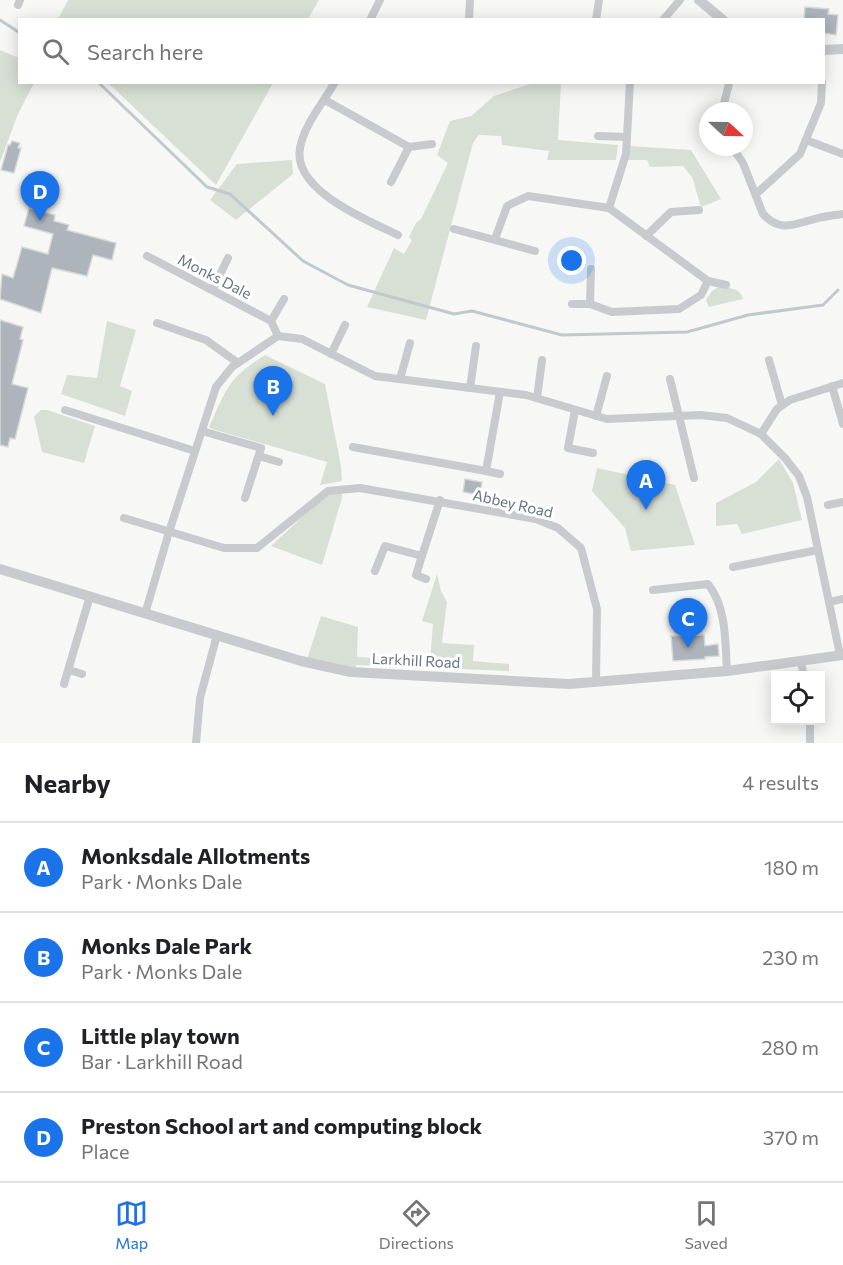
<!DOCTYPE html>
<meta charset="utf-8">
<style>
:root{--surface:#fff;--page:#f6f6f6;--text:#202124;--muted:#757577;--line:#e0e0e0;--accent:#1a73e8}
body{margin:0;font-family:Commissioner,sans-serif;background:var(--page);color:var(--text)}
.controls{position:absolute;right:18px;bottom:18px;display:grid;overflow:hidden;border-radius:0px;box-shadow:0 3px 15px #0003}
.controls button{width:54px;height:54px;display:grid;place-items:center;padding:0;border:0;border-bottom:2px solid var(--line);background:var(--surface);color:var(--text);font:30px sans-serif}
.compass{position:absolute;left:699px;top:102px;width:54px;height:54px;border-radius:50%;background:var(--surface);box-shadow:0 3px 15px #0003;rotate:112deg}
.you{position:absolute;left:572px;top:261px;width:21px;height:21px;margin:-15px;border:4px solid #fff;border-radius:50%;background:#1a73e8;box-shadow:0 0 0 9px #1a73e833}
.badge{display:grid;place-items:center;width:39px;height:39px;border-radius:50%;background:var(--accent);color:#fff;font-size:20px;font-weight:700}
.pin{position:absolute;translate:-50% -50px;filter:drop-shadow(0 2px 3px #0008)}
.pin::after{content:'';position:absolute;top:32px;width:21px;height:18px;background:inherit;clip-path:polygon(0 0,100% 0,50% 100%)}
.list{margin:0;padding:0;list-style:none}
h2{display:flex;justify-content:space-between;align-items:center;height:78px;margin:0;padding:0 24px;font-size:26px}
h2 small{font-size:20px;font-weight:400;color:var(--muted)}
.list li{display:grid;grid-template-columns:39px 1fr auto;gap:18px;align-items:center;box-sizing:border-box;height:90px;padding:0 24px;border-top:2px solid var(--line)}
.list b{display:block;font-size:22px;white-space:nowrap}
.list p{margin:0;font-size:20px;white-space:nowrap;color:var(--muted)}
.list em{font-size:20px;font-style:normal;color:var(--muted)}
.icon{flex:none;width:33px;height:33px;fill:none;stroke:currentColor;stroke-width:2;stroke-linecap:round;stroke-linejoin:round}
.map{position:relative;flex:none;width:843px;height:743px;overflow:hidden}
.search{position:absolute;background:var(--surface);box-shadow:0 3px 15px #0003;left:18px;right:18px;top:18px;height:66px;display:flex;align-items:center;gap:15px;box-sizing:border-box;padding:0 21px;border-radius:0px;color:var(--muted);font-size:22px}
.sheet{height:438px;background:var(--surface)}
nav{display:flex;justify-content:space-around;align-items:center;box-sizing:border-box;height:84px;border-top:2px solid var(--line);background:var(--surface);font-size:16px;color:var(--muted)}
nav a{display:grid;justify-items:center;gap:3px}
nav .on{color:var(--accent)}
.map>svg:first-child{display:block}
.green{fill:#d8e0d6}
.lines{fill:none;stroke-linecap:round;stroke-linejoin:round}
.stream{stroke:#bfc9ce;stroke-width:3}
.building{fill:#adb4bb;stroke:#d9d9d7;stroke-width:1.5}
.minor{stroke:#c8cace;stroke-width:8}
.tertiary{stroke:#c8cace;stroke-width:10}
.labels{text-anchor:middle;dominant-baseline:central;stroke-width:6;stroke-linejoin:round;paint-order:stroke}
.street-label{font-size:15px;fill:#667487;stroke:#fff}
</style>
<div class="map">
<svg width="843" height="743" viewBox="0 0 843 743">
<rect width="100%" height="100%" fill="#f7f8f5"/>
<g class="green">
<path d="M68 0H319L308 19H58Z"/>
<path d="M0 50 19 58 20 82 34 83 18 114 0 162Z"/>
<path d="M108 83H273L216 185Z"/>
<path d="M533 83H561L558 140 618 145 616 160H547L549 151 502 145 501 136 479 135 473 143 426 320 367 307 394 248 404 254 412 240 409 237 416 223 421 219 448 163 437 155 450 121 471 116 494 96Z"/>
<path d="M630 146 691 150 721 199 701 207 692 177 683 166 650 167 647 160H627Z"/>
<path d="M292 160 293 174 236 220 210 200 237 164Z"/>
<path d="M718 287C728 288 740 287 743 299L709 307 706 300 712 291Z"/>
<path d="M107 321 136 330 120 386 132 391 125 416 61 394 67 375 97 378Z"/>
<path d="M265 355 325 384 341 466 342 481 320 485 327 462 212 429 209 427C227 388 228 378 265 355Z"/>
<path d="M41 410H47L95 426 84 463 42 452 34 416Z"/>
<path d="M779 459 793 483 802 520 742 534 737 524 716 526V503L756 482Z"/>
<path d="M597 468 675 485 695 545 631 551 625 528 592 491Z"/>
<path d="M342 490V498L322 565 271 546 328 493Z"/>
<path d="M437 574 441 591 447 602 442 643 474 645 473 661 509 664V671L356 665V672L306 662 321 616 358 627 357 657 430 661 433 624 422 621Z"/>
</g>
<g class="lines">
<g class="stream">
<path d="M0 20 20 33"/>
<path d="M98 82 207 187 230 194 303 261 348 285 454 314 472 311 562 335 687 332 748 315 823 305 838 290"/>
</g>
</g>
<g class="building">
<path d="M805 7 829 9 828 14 838 15 836 35 824 33V20H804Z"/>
<path d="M12 141 20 143 18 148H21L14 173 1 170 8 145H10Z"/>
<path d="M29 208 55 215 54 221 69 225 67 230 116 243 112 260 93 255 87 276 52 268 41 313 0 299 2 274 13 278 22 247 48 254 53 234 24 226Z"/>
<path d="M0 320 23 327 20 339 23 340 12 384 28 388 15 439 10 438 8 447 0 445Z"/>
<path d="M465 479 482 482 480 495 463 492Z"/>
<path d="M704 635 705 646 718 644 719 656 705 657V659L673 661 671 636Z"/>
</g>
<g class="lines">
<g class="minor">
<path d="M18 5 20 0"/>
<path d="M370 20 380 0"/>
<path d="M469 20 470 0"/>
<path d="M596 20 599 0"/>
<path d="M663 20 680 0"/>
<path d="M335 82C323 103 304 125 300 148 292 190 367 220 398 235"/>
<path d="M325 100 409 147 432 144"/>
<path d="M722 111 729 84"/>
<path d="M598 136 627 137"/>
<path d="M806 140 843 154"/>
<path d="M732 147 743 163 763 214C780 233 794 224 815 219 824 216 834 215 843 214"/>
<path d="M391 182 409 147"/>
<path d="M756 194 800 154 821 103 822 82"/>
<path d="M609 208 626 154 630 82"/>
<path d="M454 229 535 251"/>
<path d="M646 236 671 212 699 210"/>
<path d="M495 239 507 206 528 196 609 208 708 281 701 295 679 309 612 312 590 304 591 269"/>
<path d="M147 256 271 321 278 336"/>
<path d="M708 281 726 285"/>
<path d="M213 289 228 258"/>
<path d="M572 304H590"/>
<path d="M271 321 284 299"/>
<path d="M157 323 206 340 238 363"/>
<path d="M331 354 345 325"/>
<path d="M769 360 782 405"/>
<path d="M400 379 410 343"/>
<path d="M670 379 694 478"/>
<path d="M832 386 843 424"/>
<path d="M470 388 476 346"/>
<path d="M537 398 542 360"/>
<path d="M65 410 195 451"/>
<path d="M575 410 568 448 593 453"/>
<path d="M596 416 607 376"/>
<path d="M202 431 261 448 245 498"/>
<path d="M761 434 777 409 790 400 843 383"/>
<path d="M353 447 486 471 500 392"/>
<path d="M259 456 279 462"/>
<path d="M486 471 500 474"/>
<path d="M828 505 843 502"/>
<path d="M124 518 224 548H257L328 491 360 488 536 519 558 528 581 548 597 609 596 682"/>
<path d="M422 556 416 575 426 579"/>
<path d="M733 567 818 550"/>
<path d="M375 571 385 546 422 556 440 500"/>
<path d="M653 590 708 584C727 608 725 642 727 671"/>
<path d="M829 602 843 599"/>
<path d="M145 614 169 532 216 387 232 367 278 336 302 339 375 376 526 395 607 419 701 415 727 418 761 434 785 458 799 476 807 497 840 655"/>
<path d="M801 662 804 676"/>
<path d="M69 670 82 674"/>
<path d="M64 684 90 596"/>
<path d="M810 720V743"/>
<path d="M196 743 200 698 217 635"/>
</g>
<g class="tertiary">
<path d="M699 0 723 20"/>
<path d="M824 50 843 49"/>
<path d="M0 569 301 661 351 672 569 684 727 671 843 655"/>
</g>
</g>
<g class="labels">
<g class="street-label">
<text transform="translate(215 276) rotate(27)">Monks Dale</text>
<text transform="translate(513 503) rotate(13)">Abbey Road</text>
<text transform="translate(416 660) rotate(3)">Larkhill Road</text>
</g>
</g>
</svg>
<div class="controls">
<button><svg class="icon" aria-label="locate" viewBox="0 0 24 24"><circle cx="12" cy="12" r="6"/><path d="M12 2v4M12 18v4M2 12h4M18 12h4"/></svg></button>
</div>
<svg class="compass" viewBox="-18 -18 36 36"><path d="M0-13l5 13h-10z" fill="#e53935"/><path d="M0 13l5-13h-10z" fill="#757577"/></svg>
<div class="you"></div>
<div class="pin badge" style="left:646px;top:510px">A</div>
<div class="pin badge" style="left:273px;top:416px">B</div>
<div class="pin badge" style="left:688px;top:648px">C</div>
<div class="pin badge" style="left:40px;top:221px">D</div>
<div class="search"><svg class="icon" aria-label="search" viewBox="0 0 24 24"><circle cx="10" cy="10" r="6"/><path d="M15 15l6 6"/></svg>Search here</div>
</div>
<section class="sheet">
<h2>Nearby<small>4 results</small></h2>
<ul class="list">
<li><span class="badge">A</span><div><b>Monksdale Allotments</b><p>Park · Monks Dale</p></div><em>180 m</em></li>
<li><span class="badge">B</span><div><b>Monks Dale Park</b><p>Park · Monks Dale</p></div><em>230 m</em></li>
<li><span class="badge">C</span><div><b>Little play town</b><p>Bar · Larkhill Road</p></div><em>280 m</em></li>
<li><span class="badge">D</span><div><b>Preston School art and computing block</b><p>Place</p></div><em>370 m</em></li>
</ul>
</section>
<nav>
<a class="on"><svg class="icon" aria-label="map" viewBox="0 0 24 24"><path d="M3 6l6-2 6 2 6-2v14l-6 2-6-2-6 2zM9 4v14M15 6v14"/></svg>Map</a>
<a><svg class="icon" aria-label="directions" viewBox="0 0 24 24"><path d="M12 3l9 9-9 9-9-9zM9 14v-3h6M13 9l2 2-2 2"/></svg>Directions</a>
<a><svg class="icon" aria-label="saved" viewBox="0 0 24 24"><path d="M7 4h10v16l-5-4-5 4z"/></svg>Saved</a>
</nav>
